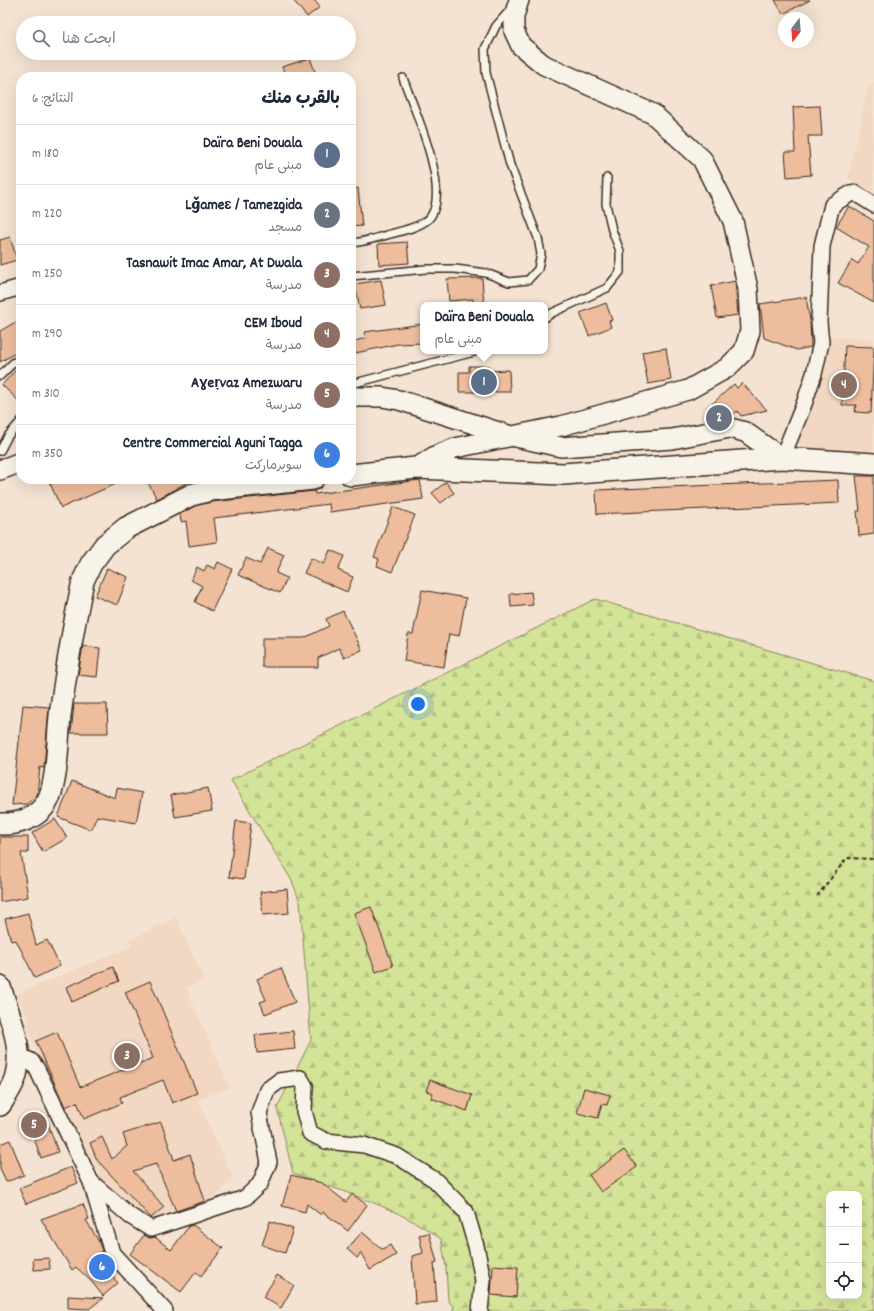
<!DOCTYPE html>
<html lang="ar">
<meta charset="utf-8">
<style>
:root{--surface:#fff;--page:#f6f6f7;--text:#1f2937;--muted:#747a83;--line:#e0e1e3;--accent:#1a73e8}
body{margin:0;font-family:Dekko,"Playpen Sans Arabic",sans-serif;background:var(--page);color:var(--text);direction:rtl}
.controls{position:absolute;right:12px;bottom:12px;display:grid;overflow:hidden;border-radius:8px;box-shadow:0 4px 16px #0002}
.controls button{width:36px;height:36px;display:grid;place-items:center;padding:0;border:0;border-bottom:1px solid var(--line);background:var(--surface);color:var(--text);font:20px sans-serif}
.compass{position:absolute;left:778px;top:12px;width:36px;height:36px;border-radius:50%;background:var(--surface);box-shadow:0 4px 16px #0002;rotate:196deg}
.you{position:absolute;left:418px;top:704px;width:14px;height:14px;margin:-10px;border:3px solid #fff;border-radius:50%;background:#1a73e8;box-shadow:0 0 0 6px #1a73e833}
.badge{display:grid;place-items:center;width:26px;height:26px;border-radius:50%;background:var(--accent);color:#fff;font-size:13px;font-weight:700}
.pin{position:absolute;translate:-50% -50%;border:2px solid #fff;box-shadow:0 1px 4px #0006}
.popup{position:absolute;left:420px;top:302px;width:128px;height:52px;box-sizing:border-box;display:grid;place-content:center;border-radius:8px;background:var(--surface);filter:drop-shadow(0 1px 3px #0005);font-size:13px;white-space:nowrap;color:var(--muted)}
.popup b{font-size:15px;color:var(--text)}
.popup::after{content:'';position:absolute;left:50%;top:100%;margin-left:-8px;border:8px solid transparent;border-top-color:var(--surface)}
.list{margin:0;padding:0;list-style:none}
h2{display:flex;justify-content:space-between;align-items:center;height:52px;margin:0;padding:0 16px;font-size:17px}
h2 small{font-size:13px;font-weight:400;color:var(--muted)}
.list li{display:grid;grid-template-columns:26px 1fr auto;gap:12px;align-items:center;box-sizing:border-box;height:60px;padding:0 16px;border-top:1px solid var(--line)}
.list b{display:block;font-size:15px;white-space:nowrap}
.list p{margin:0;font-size:13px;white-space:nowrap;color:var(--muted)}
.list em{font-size:13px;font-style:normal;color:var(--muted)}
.icon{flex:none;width:22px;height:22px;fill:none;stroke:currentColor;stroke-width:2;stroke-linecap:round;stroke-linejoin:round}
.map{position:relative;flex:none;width:874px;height:1311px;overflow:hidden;direction:ltr}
.search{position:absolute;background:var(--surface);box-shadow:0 4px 16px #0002;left:16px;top:16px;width:340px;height:44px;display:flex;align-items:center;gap:10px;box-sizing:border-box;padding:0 14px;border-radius:22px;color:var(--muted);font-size:15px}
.panel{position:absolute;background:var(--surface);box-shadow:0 4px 16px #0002;left:16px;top:72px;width:340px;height:412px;border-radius:16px;direction:rtl}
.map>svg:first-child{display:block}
.built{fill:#f2d8c2}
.forest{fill:url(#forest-firs);stroke:#87865a;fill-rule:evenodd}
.building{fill:#edbd9d;stroke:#3b2a1e}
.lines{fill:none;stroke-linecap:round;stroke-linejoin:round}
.service-casing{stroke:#3b2a1e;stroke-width:10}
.minor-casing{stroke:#3b2a1e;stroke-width:18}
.tertiary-casing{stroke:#3b2a1e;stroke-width:22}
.secondary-casing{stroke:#3b2a1e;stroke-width:24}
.path{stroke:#3b2a1e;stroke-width:2;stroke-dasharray:4 3;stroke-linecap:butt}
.service{stroke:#f7f3e8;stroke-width:7}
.minor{stroke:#f7f3e8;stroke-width:15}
.tertiary{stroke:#f7f3e8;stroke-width:19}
.secondary{stroke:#f7f3e8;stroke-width:21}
</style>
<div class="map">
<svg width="874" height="1311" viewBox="0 0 874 1311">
<defs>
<pattern id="forest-firs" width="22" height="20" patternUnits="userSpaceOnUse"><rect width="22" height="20" fill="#d3e397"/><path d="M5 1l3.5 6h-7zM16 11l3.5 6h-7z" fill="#b6c382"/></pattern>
</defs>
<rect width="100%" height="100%" fill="#f4e3d2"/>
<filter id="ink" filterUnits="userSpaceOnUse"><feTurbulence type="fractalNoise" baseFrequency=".025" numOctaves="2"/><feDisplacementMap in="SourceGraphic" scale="8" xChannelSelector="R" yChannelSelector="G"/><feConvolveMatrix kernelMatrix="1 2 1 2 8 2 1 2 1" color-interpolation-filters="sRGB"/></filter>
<g filter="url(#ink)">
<g class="built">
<path d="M874 82V196L848 178 868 89Z"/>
<path d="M827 336 874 339V455L798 451 800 431Z"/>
<path d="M176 917 204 979 186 988 230 1088 198 1100 233 1178 207 1208 148 1224 104 1188 94 1161 88 1156 78 1130 71 1133 25 1024 29 1021 16 994 132 946 129 940Z"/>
</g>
<path class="forest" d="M595 599 874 681V1311H452L454 1307 448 1301 446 1267 441 1239C398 1207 342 1192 293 1173L277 1108 311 1040 300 902 292 881 231 780ZM829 1194H859V1296H829Z"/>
<g class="building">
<path d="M293 0H314L320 7 307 17Z"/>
<path d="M775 0H810L783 14Z"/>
<path d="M310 58 317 77H286L282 67Z"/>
<path d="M820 106 822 136H808L811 175 787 177 785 152H795L793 107Z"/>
<path d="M358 188 362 226 351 227V189Z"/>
<path d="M849 206 874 221V303L838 283 852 260 858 264 869 247 836 227Z"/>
<path d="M10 237 17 260 0 265V240Z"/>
<path d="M407 242 409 263 379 265 378 244Z"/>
<path d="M482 278 484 305H473V299L449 301 447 279Z"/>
<path d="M381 280 386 305 360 309 355 284Z"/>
<path d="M735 281 738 315 717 318 711 286Z"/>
<path d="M806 297 810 320 811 347 797 350 764 338 760 304Z"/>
<path d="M606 303 612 320 609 321 611 327 589 336 580 313Z"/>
<path d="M21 319V350L0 362V331Z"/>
<path d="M423 324V343L398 344 351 354V342L366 338 364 332Z"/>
<path d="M845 346 874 347 871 413 855 412 856 405H842Z"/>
<path d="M666 348 671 380 648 384 642 352Z"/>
<path d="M20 365H21V403L2 385Z"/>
<path d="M469 366H488V371L509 370 510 392H459V372H469Z"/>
<path d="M742 383 767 410 741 416 737 411 732 416 727 410 721 415 712 404 734 384 737 388Z"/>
<path d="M856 476H874V534L859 536 857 511H860Z"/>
<path d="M48 479H127L61 508Z"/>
<path d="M146 479H193L157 499Z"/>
<path d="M420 480 423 499 330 512 329 504 214 518 217 542 189 546 186 521 181 522 180 514 195 506 212 502 314 491 315 494Z"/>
<path d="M838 480 839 503 597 514 596 490Z"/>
<path d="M446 482 454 493 441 503 432 493Z"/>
<path d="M393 507 415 515 392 572 377 566 379 559 374 557Z"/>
<path d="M268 548 284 555 276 573 287 578 280 593 238 575 246 558 260 564Z"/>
<path d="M330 550 344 556 338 570 353 577 347 592 304 573 311 558 324 564Z"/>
<path d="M218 562 232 569 212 611 195 602 202 586 191 580 197 567 204 571 207 565 215 569Z"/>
<path d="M107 568 128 577 117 605 95 596Z"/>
<path d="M422 590 466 598 459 636 449 634 444 667 404 661 408 634H413Z"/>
<path d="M531 592 533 605 511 607 510 594Z"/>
<path d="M343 611 362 650 344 658 339 648 318 658V667H262V638H304L329 626 326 619Z"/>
<path d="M83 646 100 648 97 677 78 675Z"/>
<path d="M74 704H107L108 733H71Z"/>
<path d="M23 705 49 707 44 768 40 767 37 795 27 804 12 805Z"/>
<path d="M72 781 115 798 117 788 142 793 136 823 97 816 91 830 58 817Z"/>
<path d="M208 788 212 811 175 817 171 795Z"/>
<path d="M55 819 67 838 43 852 32 833Z"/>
<path d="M236 821 251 823 244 879 229 877Z"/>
<path d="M0 837H28V853H21L28 897 0 902Z"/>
<path d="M287 889 289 913 263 915 260 892Z"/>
<path d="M371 907 393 966 376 972 354 913Z"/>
<path d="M28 913 36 945 47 940 60 966 35 978 16 940 11 941 5 919Z"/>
<path d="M113 967 119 981 72 1002 66 987Z"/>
<path d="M281 968 295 1002 265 1014 260 1002 266 1000 257 979Z"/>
<path d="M150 981 197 1093 172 1103 163 1080 120 1097 122 1103 84 1119 77 1102 65 1107 36 1041 57 1032 80 1087 153 1058 125 992Z"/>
<path d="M293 1031 295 1049 257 1053 255 1035Z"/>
<path d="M430 1080 472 1095 467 1111 431 1098 433 1093 426 1091Z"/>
<path d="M584 1088 610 1095 607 1105 602 1104 598 1118 577 1113Z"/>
<path d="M46 1118 58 1152 41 1158 29 1124Z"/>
<path d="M161 1122 174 1160 190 1154 205 1201 176 1211 156 1164 133 1171 164 1207 151 1218 97 1160 90 1143 102 1137 112 1159 127 1146 123 1134Z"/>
<path d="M10 1140 24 1175 6 1182 0 1168V1144Z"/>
<path d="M624 1150 637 1167 601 1192 589 1175Z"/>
<path d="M71 1167 78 1183 26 1204 19 1188Z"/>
<path d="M291 1175 322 1183 346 1202 352 1194 367 1205 348 1231 323 1212 321 1215 307 1204 305 1212 282 1206Z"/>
<path d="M83 1204 89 1219 86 1220 99 1242 102 1251 94 1256 118 1283 103 1296 91 1281 76 1267 72 1270 41 1219Z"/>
<path d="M270 1221 293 1229 285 1253 262 1245Z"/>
<path d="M193 1225 223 1248 201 1276 196 1272 181 1292 130 1254 144 1235 150 1238 155 1237 171 1250 189 1226Z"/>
<path d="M362 1232 382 1249 390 1245 396 1255 370 1270 361 1253 357 1258 347 1249Z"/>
<path d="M429 1233 437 1262 434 1263 437 1302 415 1304 412 1256 423 1253 419 1235Z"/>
<path d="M49 1258 50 1269 34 1270 33 1259Z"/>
<path d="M493 1265 518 1267 516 1297 491 1295Z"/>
<path d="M277 1275 294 1285 281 1308 263 1297Z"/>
<path d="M68 1296 103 1298 89 1309 68 1308Z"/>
</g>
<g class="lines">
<defs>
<g id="service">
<path d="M351 243C364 242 377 238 390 234 401 231 425 226 431 216 450 187 414 109 403 78"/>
<path d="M351 276 426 269H455L486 273 509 282 528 280 538 269 541 254 538 238 510 165 486 73 485 49 496 26 510 10"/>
<path d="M545 318 552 313 607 288 620 272V251L612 230 606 204 607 178"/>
<path d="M0 376 14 362 21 360"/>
<path d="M351 384 478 351"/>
<path d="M0 451 8 436 21 421"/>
</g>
<g id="minor">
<path d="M0 293 21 287"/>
<path d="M782 458 804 404 814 374 821 343 819 323 822 246 832 205 850 194 855 193 874 205"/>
<path d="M18 1055 31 1061 37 1069 91 1182 112 1253 165 1311"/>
<path d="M91 1182 130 1216 151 1229 245 1198 260 1184 269 1162 259 1113 267 1090 279 1081 300 1078 305 1086 304 1111 310 1133 326 1141 364 1145 397 1156 435 1180 466 1212 476 1246 483 1280 480 1311"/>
</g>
<g id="tertiary">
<path d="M351 397H382L399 400 511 436 561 447 672 439 730 428 745 432 782 458"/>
<path d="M416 468 435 456 455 448 561 426 688 390 727 368 744 351 750 331 748 289 733 221 702 159 653 114 544 65 521 46 514 31V16L519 0"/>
<path d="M0 470 21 462"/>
</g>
<g id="secondary">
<path d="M351 475 416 468 563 474 782 458 874 464"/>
<path d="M0 824C17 825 38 818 47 802 59 781 57 733 61 708 67 666 74 623 83 581L91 564 105 545 126 528 191 495 210 490 313 479"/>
<path d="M0 987C8 1013 24 1046 16 1075 14 1085 6 1096 0 1105"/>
</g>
</defs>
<use href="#service" class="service-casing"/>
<use href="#minor" class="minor-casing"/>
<use href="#tertiary" class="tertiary-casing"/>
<use href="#secondary" class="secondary-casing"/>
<path class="path" d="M817 896 847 858 874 859"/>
<use href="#service" class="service"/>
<use href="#minor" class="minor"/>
<use href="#tertiary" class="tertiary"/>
<use href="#secondary" class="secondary"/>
</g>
</g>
</svg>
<div class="controls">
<button>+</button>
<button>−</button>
<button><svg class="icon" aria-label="locate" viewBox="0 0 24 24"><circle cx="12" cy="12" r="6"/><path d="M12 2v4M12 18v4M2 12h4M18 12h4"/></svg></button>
</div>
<svg class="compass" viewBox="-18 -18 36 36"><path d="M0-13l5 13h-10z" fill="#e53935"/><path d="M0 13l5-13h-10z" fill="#747a83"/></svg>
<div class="you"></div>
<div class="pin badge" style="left:484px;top:382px;background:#5c6f8a">1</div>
<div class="popup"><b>Daïra Beni Douala</b>مبنى عام</div>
<div class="pin badge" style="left:719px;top:418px;background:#6b7280">2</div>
<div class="pin badge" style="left:127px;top:1056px;background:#8d6e63">3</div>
<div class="pin badge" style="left:844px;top:385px;background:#8d6e63">4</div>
<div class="pin badge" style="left:34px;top:1125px;background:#8d6e63">5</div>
<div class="pin badge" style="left:102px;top:1267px;background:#3f7fe0">6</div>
<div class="search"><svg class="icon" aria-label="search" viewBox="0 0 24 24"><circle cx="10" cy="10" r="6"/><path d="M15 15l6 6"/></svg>ابحث هنا</div>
<section class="panel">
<h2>بالقرب منك<small>النتائج: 6</small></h2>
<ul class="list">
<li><span class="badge" style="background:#5c6f8a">1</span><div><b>Daïra Beni Douala</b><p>مبنى عام</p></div><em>180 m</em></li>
<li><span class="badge" style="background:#6b7280">2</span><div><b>Lǧameɛ / Tamezgida</b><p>مسجد</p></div><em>220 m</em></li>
<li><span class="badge" style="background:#8d6e63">3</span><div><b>Tasnawit Imac Amar, At Dwala</b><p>مدرسة</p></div><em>250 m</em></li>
<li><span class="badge" style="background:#8d6e63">4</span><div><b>CEM Iboud</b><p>مدرسة</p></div><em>290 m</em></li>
<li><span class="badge" style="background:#8d6e63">5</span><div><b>Aɣeṛvaz Amezwaru</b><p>مدرسة</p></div><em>310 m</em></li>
<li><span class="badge" style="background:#3f7fe0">6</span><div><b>Centre Commercial Aguni Tagga</b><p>سوبرماركت</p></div><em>350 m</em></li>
</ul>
</section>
</div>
